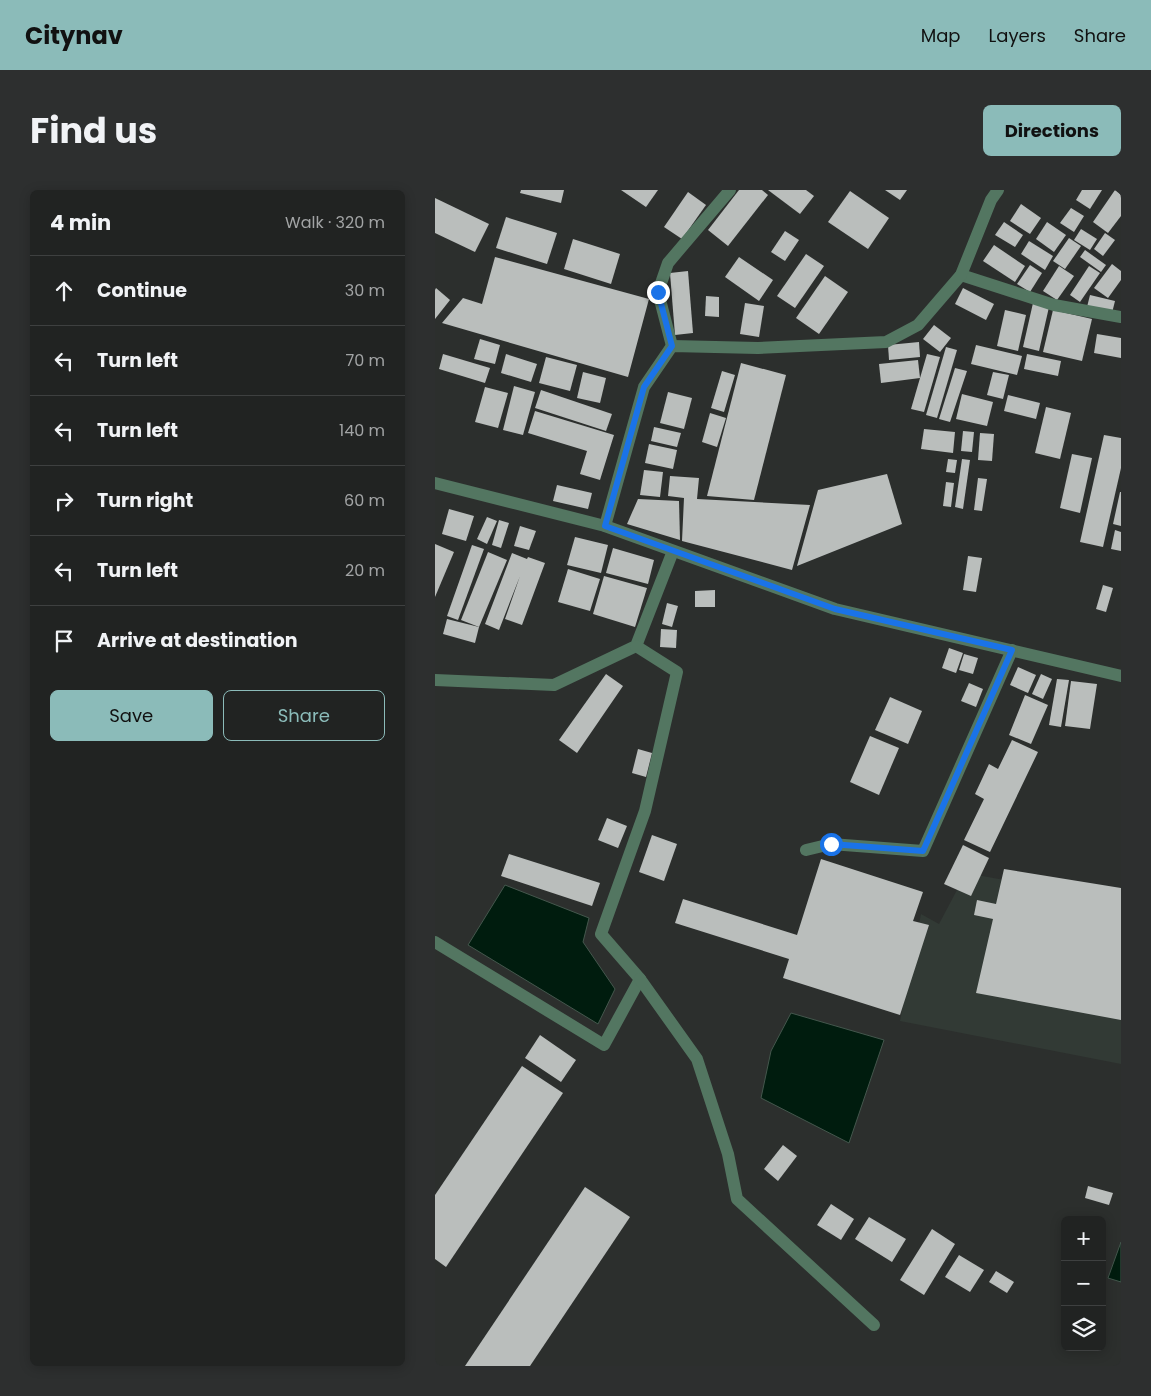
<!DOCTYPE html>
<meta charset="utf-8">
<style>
:root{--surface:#212322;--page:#2d2f2f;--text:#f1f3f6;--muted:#a2a4a5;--line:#3e4040;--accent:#8bbbb9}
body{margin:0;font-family:Poppins,sans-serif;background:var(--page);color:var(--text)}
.controls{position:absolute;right:15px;bottom:15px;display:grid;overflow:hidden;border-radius:8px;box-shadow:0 2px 12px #0003}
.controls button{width:45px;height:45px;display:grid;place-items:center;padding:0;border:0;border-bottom:1px solid var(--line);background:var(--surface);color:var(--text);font:25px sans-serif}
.stop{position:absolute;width:15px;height:15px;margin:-11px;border:4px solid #1a73e8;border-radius:50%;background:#fff}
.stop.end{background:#1a73e8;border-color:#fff;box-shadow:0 1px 5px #0008}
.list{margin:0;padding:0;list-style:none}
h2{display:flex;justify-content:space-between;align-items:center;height:65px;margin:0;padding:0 20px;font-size:21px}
h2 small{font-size:16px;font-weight:400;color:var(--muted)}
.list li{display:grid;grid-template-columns:32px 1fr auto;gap:15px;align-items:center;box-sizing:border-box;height:70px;padding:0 20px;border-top:1px solid var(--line)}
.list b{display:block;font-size:19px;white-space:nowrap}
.list em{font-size:16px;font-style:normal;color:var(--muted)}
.actions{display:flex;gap:10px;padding:15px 20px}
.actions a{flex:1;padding:11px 0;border:1px solid var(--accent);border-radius:8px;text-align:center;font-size:18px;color:var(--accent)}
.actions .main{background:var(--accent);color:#111}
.icon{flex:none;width:28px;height:28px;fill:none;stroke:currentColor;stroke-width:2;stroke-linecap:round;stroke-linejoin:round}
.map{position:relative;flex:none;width:686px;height:1176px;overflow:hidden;border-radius:8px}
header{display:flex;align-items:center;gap:30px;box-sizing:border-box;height:70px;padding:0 25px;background:var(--accent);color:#111}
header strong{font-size:24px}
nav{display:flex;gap:28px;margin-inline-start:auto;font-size:18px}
.intro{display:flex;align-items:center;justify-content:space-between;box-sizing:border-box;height:120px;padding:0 30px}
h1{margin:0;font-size:35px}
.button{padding:12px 22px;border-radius:8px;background:var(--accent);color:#111;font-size:18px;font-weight:700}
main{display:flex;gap:30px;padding:0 30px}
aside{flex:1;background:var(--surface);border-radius:8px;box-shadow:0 2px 12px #0003}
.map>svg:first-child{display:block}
.built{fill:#323a35}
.water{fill:#001c0e;stroke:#44574d}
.building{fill:#babebc}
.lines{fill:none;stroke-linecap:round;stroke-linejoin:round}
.minor{stroke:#537661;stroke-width:12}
.route{stroke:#1a73e8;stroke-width:6}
</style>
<header>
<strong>Citynav</strong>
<nav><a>Map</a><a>Layers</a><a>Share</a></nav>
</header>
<div class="intro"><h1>Find us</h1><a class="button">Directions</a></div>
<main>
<aside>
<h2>4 min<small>Walk · 320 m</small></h2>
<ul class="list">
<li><svg class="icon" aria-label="ahead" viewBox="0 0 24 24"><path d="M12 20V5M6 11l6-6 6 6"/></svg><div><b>Continue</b></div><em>30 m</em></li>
<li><svg class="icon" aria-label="left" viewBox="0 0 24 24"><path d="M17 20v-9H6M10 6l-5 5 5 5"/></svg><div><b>Turn left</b></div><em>70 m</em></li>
<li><svg class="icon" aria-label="left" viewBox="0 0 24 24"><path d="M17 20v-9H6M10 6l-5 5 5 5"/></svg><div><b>Turn left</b></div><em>140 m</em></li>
<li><svg class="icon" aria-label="right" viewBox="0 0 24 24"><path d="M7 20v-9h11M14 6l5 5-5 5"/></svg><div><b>Turn right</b></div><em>60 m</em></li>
<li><svg class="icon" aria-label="left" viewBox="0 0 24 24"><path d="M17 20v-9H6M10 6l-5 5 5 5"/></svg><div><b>Turn left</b></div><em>20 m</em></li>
<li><svg class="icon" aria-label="arrive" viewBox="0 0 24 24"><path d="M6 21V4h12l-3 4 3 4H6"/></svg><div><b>Arrive at destination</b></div></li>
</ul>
<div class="actions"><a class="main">Save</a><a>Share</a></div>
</aside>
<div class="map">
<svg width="686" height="1176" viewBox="0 0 686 1176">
<rect width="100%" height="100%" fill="#2c2f2d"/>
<path class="built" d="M531 683 686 711V874L465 831 486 724 504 734Z"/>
<g class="water">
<path d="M70 695 154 728 148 752 180 799 163 834 33 755Z"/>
<path d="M356 823 449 850 414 953 326 908 336 861Z"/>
<path d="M686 1052V1092L673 1088Z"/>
</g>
<g class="building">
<path d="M86 0H129L126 13 85 3Z"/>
<path d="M186 0H223L211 17Z"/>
<path d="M304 0H327L333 5 293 56 273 40Z"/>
<path d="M333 0H371L379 6 365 24Z"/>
<path d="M450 0H472L465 10Z"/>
<path d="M647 0H667L655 19 641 10Z"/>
<path d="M680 0 686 5V26L673 43 658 32Z"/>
<path d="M415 1 454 28 433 59 393 32Z"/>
<path d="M253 2 271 15 247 49 229 37Z"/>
<path d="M0 8 54 34 40 62 0 43Z"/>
<path d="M586 14 606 28 595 44 575 31Z"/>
<path d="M636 18 649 26 639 42 625 33Z"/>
<path d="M71 27 122 43 112 74 61 58Z"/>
<path d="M569 32 588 45 580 57 560 45Z"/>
<path d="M612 32 631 45 619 62 601 49Z"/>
<path d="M646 39 662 49 655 60 639 50Z"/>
<path d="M350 41 364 50 350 71 336 62Z"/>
<path d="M670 43 680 50 668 66 659 59Z"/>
<path d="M634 48 646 56 630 79 618 71Z"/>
<path d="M138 49 185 64 176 94 129 79Z"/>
<path d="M594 51 618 66 610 80 586 64Z"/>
<path d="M559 55 590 76 580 92 548 71Z"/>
<path d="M650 60 671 75 666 82 645 67Z"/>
<path d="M371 64 389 76 360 118 342 106Z"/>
<path d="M60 67 214 109 193 187 7 133 28 108 47 114Z"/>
<path d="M304 67 338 90 324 111 290 87Z"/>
<path d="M677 74 686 81V90L673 108 659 98Z"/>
<path d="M595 75 607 83 595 102 582 94Z"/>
<path d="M624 76 639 86 622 110 608 101Z"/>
<path d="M654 76 665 83 645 112 635 105Z"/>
<path d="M253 81 258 143 240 145 235 83Z"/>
<path d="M390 86 413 102 384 144 361 128Z"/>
<path d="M1 98 15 110 0 129V100Z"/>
<path d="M528 98 559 114 551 130 520 114Z"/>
<path d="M655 105 680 111 677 123 652 117Z"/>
<path d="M271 106 284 107V127L270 126Z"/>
<path d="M310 113 329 116 324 147 305 144Z"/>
<path d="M598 113 614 117 604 161 588 157Z"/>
<path d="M570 120 591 125 583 161 562 156Z"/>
<path d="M618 120 657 129 647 171 608 162Z"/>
<path d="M499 135 516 148 505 162 488 149Z"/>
<path d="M662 144 686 148V168L659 163Z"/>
<path d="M45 149 65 155 60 174 39 169Z"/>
<path d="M484 152 485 167 454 170 453 155Z"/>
<path d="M541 155 587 166 582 185 536 174Z"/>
<path d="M511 157 522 160 502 228 491 225Z"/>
<path d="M8 164 55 178 50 193 4 179Z"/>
<path d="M71 164 102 174 96 192 66 183Z"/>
<path d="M492 164 505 167 489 222 476 219Z"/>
<path d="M592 164 626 171 623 186 589 179Z"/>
<path d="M111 167 142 175 135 201 104 193Z"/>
<path d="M483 170 485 188 446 193 444 174Z"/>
<path d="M306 173 351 185 319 310 272 306Z"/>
<path d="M520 178 532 181 515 232 504 229Z"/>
<path d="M287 181 300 185 289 222 276 218Z"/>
<path d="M148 182 171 188 165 213 142 208Z"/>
<path d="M558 182 574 185 568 209 552 205Z"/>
<path d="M79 196 100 202 88 245 68 240Z"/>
<path d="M50 197 73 203 63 238 40 232Z"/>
<path d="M106 200 177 224 171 241 100 218Z"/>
<path d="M233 202 257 208 249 239 225 233Z"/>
<path d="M527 204 558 212 552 236 521 229Z"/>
<path d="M573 205 605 213 601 229 569 221Z"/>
<path d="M611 217 636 223 625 269 600 263Z"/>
<path d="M100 221 179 245 165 290 145 284 152 261 93 243Z"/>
<path d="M275 223 291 228 282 257 267 252Z"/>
<path d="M219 237 246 243 242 257 216 251Z"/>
<path d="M489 239 520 242 518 263 486 259Z"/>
<path d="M528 241 539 242 537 262 526 261Z"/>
<path d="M545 243 559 244 557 271 543 270Z"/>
<path d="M669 245 686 248V278L668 357 645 352Z"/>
<path d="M214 254 242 260 238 279 210 273Z"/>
<path d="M637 264 657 268 645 323 625 318Z"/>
<path d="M513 269 522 270 520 283 511 282Z"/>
<path d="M527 269 535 270 528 319 520 317Z"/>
<path d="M209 280 228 282 225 307 205 305Z"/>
<path d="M452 284 467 334 362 376 383 300Z"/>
<path d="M235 286 264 288 262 309 375 315 357 380 247 351 249 308 233 306Z"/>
<path d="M543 288 552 289 547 321 539 320Z"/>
<path d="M511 292 519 293 516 317 508 316Z"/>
<path d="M122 295 157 303 153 319 118 311Z"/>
<path d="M685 302H686V336L678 334Z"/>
<path d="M203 309 244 311 245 350 192 334Z"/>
<path d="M14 319 39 326 31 351 7 344Z"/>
<path d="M52 327 62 331 52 354 42 349Z"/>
<path d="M64 330 74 333 66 358 57 355Z"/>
<path d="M85 336 101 341 94 360 79 356Z"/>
<path d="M680 340 686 342V361L676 359Z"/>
<path d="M140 347 173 355 166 383 132 375Z"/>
<path d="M0 354 19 362 0 407Z"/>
<path d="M37 355 49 359 23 430 12 426Z"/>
<path d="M178 358 219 370 213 394 171 383Z"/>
<path d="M53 362 72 370 44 437 26 430Z"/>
<path d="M77 363 92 369 93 367 110 373 87 435 70 429 85 386 64 440 50 434Z"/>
<path d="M533 366 547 368 541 402 528 400Z"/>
<path d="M133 379 165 389 155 421 123 412Z"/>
<path d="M169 386 212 398 200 437 158 424Z"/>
<path d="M668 395 678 398 671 422 661 419Z"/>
<path d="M280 400V417H260V401Z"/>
<path d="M232 413 243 416 237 437 227 434Z"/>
<path d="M12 429 44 437 40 453 8 444Z"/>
<path d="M226 439 242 440 241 458 225 457Z"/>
<path d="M514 458 528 463 521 483 507 478Z"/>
<path d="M529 464 543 468 538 484 524 480Z"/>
<path d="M583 477 601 485 593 503 575 495Z"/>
<path d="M171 484 188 496 142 563 124 550Z"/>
<path d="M606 484 617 489 608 509 597 504Z"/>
<path d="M622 489 634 490 626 537 614 535Z"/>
<path d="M636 491 662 494 655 539 630 536Z"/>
<path d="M534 493 548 499 541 517 526 511Z"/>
<path d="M590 505 613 515 596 554 574 545Z"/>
<path d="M455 507 487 521 473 554 440 540Z"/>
<path d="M435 546 464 558 444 605 415 592Z"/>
<path d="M577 550 603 562 555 662 529 650 549 609 540 604 554 574 563 579Z"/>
<path d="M203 559 217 563 211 587 197 583Z"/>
<path d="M172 628 192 636 183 658 163 650Z"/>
<path d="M217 645 242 654 229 691 204 682Z"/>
<path d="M528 655 554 668 536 706 509 694Z"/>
<path d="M74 664 165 693 157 716 66 686Z"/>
<path d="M386 669 488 702 478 731 494 735 465 825 348 788 354 769 240 733 248 709 362 745Z"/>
<path d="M569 679 686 698V830L541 803 558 729 539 725 542 710 561 714Z"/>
<path d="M105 845 141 870 126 892 90 868Z"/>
<path d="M87 876 128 903 11 1077 0 1069V1005Z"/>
<path d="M348 955 362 966 343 991 329 979Z"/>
<path d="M653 996 678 1003 674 1015 650 1008Z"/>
<path d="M150 997 195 1027 95 1176H30Z"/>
<path d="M396 1014 419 1029 406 1050 382 1035Z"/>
<path d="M434 1027 471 1049 457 1072 420 1049Z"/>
<path d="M497 1039 520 1054 489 1105 465 1090Z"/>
<path d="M524 1065 549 1080 535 1102 510 1087Z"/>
<path d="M561 1081 579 1092 572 1103 554 1092Z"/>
</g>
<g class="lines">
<g class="minor">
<path d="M526 85 619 115 686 127"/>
<path d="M237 156 223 102 233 73 295 0"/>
<path d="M0 293 170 336 400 419 686 486"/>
<path d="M170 336 209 197 237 156 323 158 451 152 483 135 526 85 556 10 563 0"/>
<path d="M0 490 119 495 201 456 238 361"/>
<path d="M371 660 396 654 488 661 577 460"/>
<path d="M0 752 169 855 205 789 166 744 210 621 242 482 201 456"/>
<path d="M205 789 262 869 293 964 302 1009 439 1135"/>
</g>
</g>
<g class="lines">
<path class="route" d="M223 102 237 156 209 197 170 336 400 419 577 460 488 661 396 654"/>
</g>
</svg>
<div class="controls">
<button>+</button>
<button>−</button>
<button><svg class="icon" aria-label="layers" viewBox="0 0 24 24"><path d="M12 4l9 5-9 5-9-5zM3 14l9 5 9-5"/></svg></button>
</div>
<div class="stop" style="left:396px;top:654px"></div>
<div class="stop end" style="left:223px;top:102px"></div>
</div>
</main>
